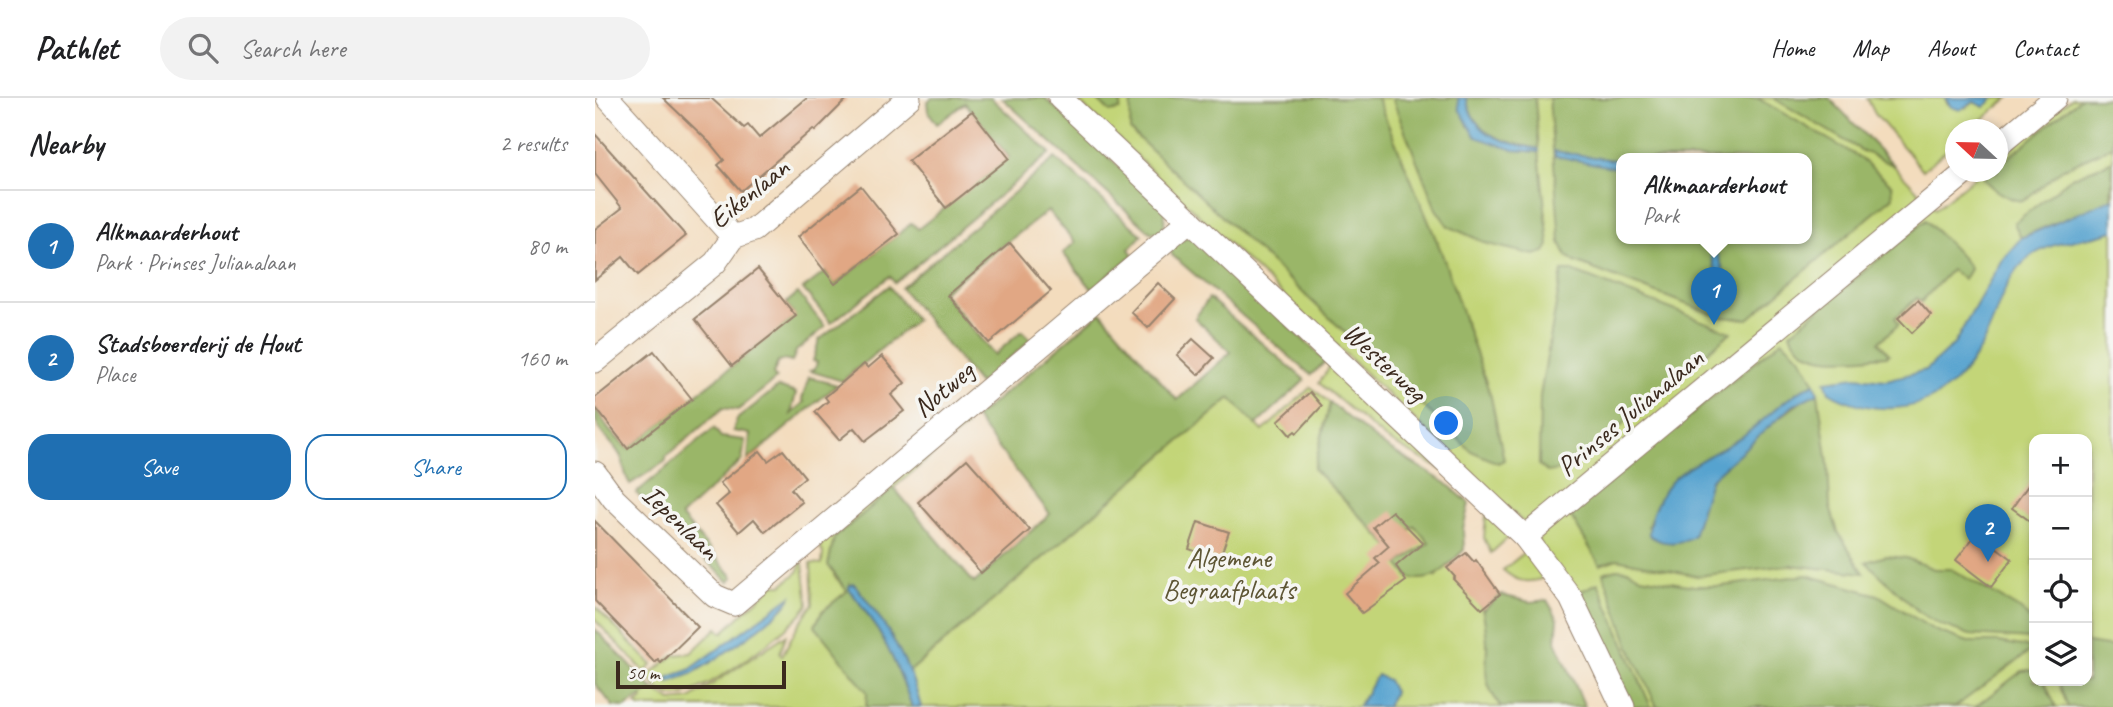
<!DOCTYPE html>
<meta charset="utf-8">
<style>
:root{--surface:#fff;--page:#f2f2f2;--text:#202124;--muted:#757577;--line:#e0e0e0;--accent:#1f6fb2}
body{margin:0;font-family:Caveat,sans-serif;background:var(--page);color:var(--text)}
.controls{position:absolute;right:21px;bottom:21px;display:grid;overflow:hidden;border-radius:14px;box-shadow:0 4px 10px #0003}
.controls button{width:63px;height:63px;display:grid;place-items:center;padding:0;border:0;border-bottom:2px solid var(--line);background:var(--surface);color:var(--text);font:35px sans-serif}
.compass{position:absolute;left:1350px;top:21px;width:63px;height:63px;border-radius:50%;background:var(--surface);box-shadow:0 4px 10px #0003;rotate:292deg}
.scale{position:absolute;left:21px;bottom:18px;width:170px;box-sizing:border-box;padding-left:7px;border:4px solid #3b2a1e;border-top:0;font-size:19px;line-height:24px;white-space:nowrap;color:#3b2a1e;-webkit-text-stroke:5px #f6f6f2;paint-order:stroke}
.you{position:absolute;left:852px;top:326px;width:24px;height:24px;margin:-18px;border:5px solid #fff;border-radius:50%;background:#1a73e8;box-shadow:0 0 0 10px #1a73e833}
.badge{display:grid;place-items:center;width:46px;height:46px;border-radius:50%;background:var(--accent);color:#fff;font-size:23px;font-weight:700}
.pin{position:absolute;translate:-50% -58px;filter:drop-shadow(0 2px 4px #0008)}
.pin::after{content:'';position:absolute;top:37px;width:24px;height:21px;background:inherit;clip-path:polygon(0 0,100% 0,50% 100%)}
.popup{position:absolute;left:1021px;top:55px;width:196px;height:91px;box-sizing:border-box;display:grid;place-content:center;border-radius:14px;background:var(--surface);filter:drop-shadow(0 2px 5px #0005);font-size:23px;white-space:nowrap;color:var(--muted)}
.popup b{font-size:26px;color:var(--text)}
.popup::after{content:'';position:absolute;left:50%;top:100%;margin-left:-14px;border:14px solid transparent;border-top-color:var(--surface)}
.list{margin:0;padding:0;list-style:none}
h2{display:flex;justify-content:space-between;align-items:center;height:91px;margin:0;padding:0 28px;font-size:30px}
h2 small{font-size:23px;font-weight:400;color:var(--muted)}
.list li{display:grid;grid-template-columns:46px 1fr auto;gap:21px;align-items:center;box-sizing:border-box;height:112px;padding:0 28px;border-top:2px solid var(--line)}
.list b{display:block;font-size:26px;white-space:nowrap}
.list p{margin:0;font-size:23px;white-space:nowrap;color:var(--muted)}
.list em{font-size:23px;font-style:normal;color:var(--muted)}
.actions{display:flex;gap:14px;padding:21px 28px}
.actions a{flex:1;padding:16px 0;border:2px solid var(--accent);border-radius:21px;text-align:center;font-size:24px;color:var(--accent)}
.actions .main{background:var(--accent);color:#fff}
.icon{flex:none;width:38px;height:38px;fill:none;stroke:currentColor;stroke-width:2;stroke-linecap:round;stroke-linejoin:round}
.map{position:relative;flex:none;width:1518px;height:609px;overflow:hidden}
header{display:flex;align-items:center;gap:42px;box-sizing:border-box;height:98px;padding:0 35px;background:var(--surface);border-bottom:2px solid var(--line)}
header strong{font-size:33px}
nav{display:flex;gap:38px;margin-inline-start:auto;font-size:24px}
.search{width:490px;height:63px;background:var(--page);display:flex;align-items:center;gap:18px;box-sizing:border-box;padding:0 24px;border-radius:38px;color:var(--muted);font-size:26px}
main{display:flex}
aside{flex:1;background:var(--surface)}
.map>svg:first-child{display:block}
.green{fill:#c3d578;stroke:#7f804b;stroke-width:2;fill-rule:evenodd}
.forest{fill:#9ab668;stroke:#6a7043;stroke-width:2;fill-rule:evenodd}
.water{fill:#56a3cf;stroke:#486676;stroke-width:2}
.building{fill:#e1a784}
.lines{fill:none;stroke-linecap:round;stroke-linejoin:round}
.minor-casing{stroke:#97836e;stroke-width:25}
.minor{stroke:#fff;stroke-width:23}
.labels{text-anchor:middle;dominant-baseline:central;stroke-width:7;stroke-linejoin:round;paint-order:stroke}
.street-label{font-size:28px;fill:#3b2a1e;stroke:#f6f6f2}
.park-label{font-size:28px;fill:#5d5534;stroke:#f6f6f2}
</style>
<header>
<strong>Pathlet</strong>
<div class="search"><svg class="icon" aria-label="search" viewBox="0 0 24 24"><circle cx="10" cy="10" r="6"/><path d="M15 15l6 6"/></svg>Search here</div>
<nav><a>Home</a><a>Map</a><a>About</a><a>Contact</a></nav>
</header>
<main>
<aside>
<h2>Nearby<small>2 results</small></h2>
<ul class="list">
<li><span class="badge">1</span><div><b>Alkmaarderhout</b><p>Park · Prinses Julianalaan</p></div><em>80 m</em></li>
<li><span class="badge">2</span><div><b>Stadsboerderij de Hout</b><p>Place</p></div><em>160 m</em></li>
</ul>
<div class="actions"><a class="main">Save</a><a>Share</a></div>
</aside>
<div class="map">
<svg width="1518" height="609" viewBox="0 0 1518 609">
<rect width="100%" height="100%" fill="#f6f6f2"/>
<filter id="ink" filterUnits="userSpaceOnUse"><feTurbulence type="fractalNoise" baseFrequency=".0143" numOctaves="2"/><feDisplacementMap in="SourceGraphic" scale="14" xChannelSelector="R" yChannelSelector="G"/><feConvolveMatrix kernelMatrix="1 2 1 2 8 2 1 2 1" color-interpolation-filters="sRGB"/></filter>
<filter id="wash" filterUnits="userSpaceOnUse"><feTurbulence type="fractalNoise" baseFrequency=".00686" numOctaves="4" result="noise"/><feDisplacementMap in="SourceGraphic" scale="28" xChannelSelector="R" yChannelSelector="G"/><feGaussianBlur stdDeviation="1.57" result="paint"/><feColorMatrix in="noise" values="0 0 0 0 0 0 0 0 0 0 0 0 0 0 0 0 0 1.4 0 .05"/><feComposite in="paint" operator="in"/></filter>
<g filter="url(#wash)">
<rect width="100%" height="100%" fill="#f3dcbd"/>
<g class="green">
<path d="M480 0H1234L1340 111 1386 74H1402L1403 60 1477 0H1518V609H1053L935 431ZM1026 61H1212V141H1026ZM1439 341H1492V583H1439Z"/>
<path d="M1272 0H1350L1352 6 1371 10 1379 4 1389 9 1399 0H1414L1376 31 1360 32V45L1328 72 1280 16Z"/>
<path d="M735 268 847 372 791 341 724 285Z"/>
<path d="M716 289 735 305 719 371 793 447 820 428 835 445 841 479 852 467C863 480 883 499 888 515 899 548 881 577 906 609H792L799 593 782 577 763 609H326L314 574 636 299 668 333Z"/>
<path d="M366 323 371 329 239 440V478L253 493 227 513 220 528 273 594 271 609H44L41 606 48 601 46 598 58 591 76 603 95 601 191 537 185 555 187 558 202 529 218 506 216 465 227 466 228 455 223 444Z"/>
<path d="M891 417 915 438 896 455 889 440Z"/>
<path d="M929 455 948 479 946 481C930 486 921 483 908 472Z"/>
<path d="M205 464 208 466 213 506C202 528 102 602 79 598 67 597 60 587 53 578L79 557 96 555 122 530 127 535 178 487H187L204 473Z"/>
<path d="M0 508 57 567 50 574 0 522Z"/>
</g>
<g class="forest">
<path d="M337 0H396L455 55 300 185 295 178 236 225 208 191 230 174 241 186 317 125 323 131 414 59 370 5 342 26 333 13 332 4Z"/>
<path d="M407 0H450L570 112 569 130 562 135 555 134Z"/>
<path d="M500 0H527L525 12 515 14Z"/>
<path d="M536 0H782L846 153 896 299 909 362 903 365 876 353 535 32Z"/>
<path d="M797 0H863L873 28 919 52 944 54 954 147 950 154 939 157 893 146 853 128 841 111Z"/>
<path d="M871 0H940L944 51C909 43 880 39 871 0Z"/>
<path d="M954 0H1162L1264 59 1297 87 1298 99 1153 221 1125 219 980 164 971 157 965 144ZM1026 61H1212V141H1026Z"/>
<path d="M1178 0H1234L1300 68 1266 52Z"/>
<path d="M1486 0H1518V48L1469 70 1428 103C1413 102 1398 92 1388 80L1396 74H1402L1403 68Z"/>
<path d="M460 60 547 137 534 151 538 157 497 191 468 155 480 144 453 113 347 194 399 257 427 233 436 242 384 286 306 190Z"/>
<path d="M1518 63 1516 102C1486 116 1455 125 1426 140L1419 125 1478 79Z"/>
<path d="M1331 122C1340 133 1373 162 1375 171L1369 181 1356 172 1326 204 1322 200 1300 220 1304 226 1284 244 1294 256 1292 258C1259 259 1210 272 1195 235Z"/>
<path d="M597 137 731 263 716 277 577 157 575 147Z"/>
<path d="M967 173H977L1136 234 987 361 964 372 952 374 944 367 945 298Z"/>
<path d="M294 188 321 222 247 283 215 273 220 271 222 264 218 263 224 242Z"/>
<path d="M203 195 230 229 201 253 197 264 189 262 183 264 178 276 181 281 143 312 128 310 71 359V363L35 386C28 375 30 368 26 359 15 337 0 340 0 310L14 332 33 351 200 218 191 205Z"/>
<path d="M614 200 710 282 661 327 635 300 314 574 295 536 255 486 254 491C284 528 302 565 317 609H271L272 594 220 528 227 514 252 493 233 467 239 440 299 390 379 485 455 416 380 320 506 214 582 302 636 254 600 220Z"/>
<path d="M1187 242 1206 260 1220 285 1202 294 1149 338 1082 378 1063 404 1053 428 1102 426C1105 411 1107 393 1117 380 1128 365 1207 298 1223 295L1233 366 1235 409 1243 434 1269 475 1195 467 1102 478 1022 461 1005 467 975 417Z"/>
<path d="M214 279 242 287 153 362 155 336 138 333 142 321 183 289 201 295 196 316 209 304 207 301Z"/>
<path d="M735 305 788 347 851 385 874 405 868 431 869 452C850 469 843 485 815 480L803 466 834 445 820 428 793 447 719 371Z"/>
<path d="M119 330 126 339 150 342 147 362 86 418 138 479 134 484 41 395Z"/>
<path d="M1291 458 1311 460 1339 471H1356L1426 512 1437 523 1436 541 1375 537 1344 526 1325 515 1271 464Z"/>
<path d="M1021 471 1034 472 1046 479 1099 488H1127L1212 477 1283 497 1339 532 1373 544H1403L1439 550 1360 609H1062L1036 552 1008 475Z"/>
<path d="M1003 485 1056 609H1038L984 494Z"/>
<path d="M906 497 935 504 952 502 963 521 961 543 990 609H906C886 583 892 574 892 546 892 535 889 523 888 512Z"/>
<path d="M0 531 58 591 30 609 18 608 0 586Z"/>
<path d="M1492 545 1518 549V609H1473L1463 583H1492Z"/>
<path d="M1435 572 1439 574V583H1449L1461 609H1380L1427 573Z"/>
</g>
<g class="water">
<path d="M863 0H871C879 38 909 45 944 51V54L919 52 881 39 864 11Z"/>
<path d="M1350 0H1399L1389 9 1379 4 1365 12 1356 9Z"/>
<path d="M959 53 1026 63V71L960 58Z"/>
<path d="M1518 100V133C1487 144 1454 141 1429 164 1412 180 1405 203 1397 225 1379 269 1351 307 1300 310 1279 312 1251 305 1234 294L1230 283 1261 279 1291 282 1331 272 1359 246 1406 163 1426 140Z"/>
<path d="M1107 141H1117L1140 203 1129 202 1115 154Z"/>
<path d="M1220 285 1223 295 1198 307 1115 382 1098 438C1084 447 1067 447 1054 437 1053 419 1066 393 1080 380 1098 364 1125 353 1145 340 1171 323 1190 297 1220 285Z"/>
<path d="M259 486C289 522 315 563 326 609H317C302 564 284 528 254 491V488Z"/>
<path d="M196 498C193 514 112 568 94 577 87 580 81 581 74 585V579L94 572Z"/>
<path d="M782 577 793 582 799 594 792 609H763Z"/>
</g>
<g id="blocks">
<g class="building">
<path d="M68 0H116L149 30 153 27 164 40 212 0H253L220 33 218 31 146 93 123 67 129 62 115 45Z"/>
<path d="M377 13 414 60 351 110 313 63Z"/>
<path d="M0 36 91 138 43 177 28 159 0 182V131L27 110 0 76Z"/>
<path d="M266 88 304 136 240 186 203 139Z"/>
<path d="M415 145 456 193 394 245 353 197Z"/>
<path d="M163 171 201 218 137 268 100 221Z"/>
<path d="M563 185 580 201 553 230 536 214Z"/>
<path d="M1323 202 1336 217 1317 235 1303 220Z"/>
<path d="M598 241 619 260 603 277 582 257Z"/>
<path d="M59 253 97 301 33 351 0 309V300Z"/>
<path d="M287 258 310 285 296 297 309 313 270 343 259 330 244 342 220 314 233 303 230 299 257 276 269 266 273 270Z"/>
<path d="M715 294 727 308 702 335 700 333 695 337 683 323Z"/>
<path d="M188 352 210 379 196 391 207 404 170 434 159 421 144 434 121 407 134 396 125 385 165 353 173 363Z"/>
<path d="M372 361 435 432 386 475 323 404Z"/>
<path d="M1439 379V426L1417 410Z"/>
<path d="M797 413 828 445 801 468 811 483 767 515 750 495 785 465 780 460 794 448 778 429Z"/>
<path d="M0 423 103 529 66 565 63 562 60 565 0 503Z"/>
<path d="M603 424 634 434 624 462 594 451Z"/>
<path d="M1382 435 1417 461 1396 489 1361 462Z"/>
<path d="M871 455 879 464 881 462 905 496 887 511 858 481 860 479 852 470Z"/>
</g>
</g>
</g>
<g filter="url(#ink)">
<use href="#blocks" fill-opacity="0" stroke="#97836e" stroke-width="2"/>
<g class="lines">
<defs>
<g id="minor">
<path d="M13 0 138 139"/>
<path d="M465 0 930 439 976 500 1028 609"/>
<path d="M1402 48 1460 0"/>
<path d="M0 263 120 165 138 139 159 132 314 0"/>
<path d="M0 375 19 401 120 498 139 506 595 122"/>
<path d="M930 439 1371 74"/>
</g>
</defs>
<use href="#minor" class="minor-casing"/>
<use href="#minor" class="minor"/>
</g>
</g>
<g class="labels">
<g class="street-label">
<text transform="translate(154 95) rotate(-39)">Eikenlaan</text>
<text transform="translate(790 264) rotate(43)">Westerweg</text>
<text transform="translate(348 291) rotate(-40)">Notweg</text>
<text transform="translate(1035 314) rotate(-40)">Prinses Julianalaan</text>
<text transform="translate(86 424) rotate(44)">Iepenlaan</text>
</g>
<g class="park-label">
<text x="634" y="459">Algemene<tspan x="634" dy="32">Begraafplaats</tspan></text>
</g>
</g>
</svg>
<div class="controls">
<button>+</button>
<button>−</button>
<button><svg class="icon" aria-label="locate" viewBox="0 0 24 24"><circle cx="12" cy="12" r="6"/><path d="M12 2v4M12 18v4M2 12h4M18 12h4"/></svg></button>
<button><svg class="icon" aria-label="layers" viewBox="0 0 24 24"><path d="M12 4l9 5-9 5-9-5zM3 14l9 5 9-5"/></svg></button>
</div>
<svg class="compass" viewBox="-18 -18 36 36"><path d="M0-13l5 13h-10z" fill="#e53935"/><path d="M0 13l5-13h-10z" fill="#757577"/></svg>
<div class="scale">50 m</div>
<div class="you"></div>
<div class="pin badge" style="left:1119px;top:227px">1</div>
<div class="popup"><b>Alkmaarderhout</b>Park</div>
<div class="pin badge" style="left:1393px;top:464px">2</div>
</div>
</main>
